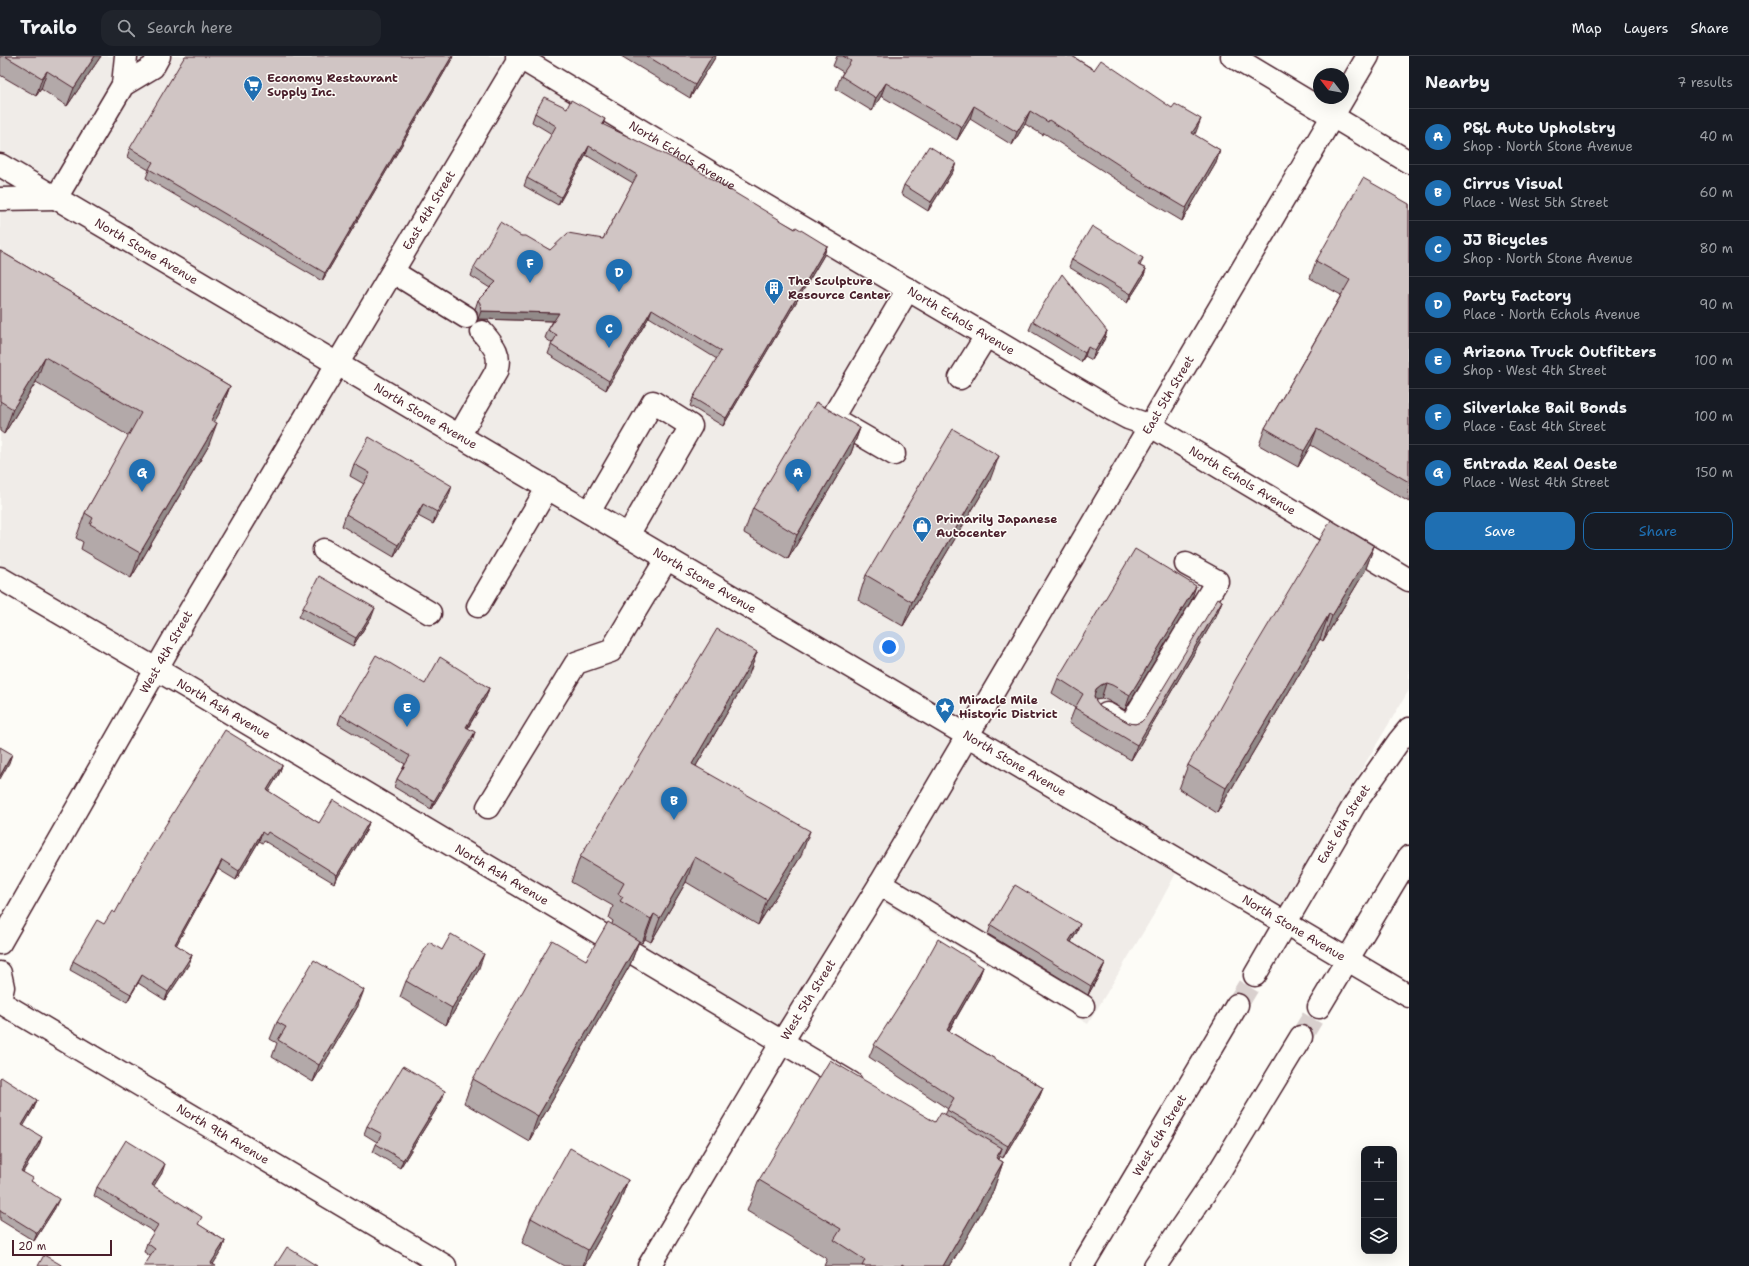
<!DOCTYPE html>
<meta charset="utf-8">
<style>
:root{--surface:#171b24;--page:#20242c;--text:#f1f3f6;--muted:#9ea1a6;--line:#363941;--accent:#1f6fb2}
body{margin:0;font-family:"Shantell Sans",sans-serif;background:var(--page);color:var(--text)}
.controls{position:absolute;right:12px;bottom:12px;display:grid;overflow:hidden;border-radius:8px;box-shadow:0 4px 16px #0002}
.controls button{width:36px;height:36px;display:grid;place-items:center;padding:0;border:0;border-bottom:1px solid var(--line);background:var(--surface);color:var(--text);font:20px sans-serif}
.compass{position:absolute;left:1313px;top:12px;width:36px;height:36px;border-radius:50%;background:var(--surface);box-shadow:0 4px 16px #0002;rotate:301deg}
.scale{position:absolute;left:12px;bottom:10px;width:100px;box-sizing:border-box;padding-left:4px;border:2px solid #4a1f2b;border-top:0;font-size:11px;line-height:14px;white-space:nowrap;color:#4a1f2b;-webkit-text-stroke:3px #fdfcf7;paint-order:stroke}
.you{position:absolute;left:889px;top:591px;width:14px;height:14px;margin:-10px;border:3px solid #fff;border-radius:50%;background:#1a73e8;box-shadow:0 0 0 6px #1a73e833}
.badge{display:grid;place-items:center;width:26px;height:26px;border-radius:50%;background:var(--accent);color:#fff;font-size:13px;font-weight:700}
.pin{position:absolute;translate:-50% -33px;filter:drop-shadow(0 1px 2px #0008)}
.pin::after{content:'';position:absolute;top:21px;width:14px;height:12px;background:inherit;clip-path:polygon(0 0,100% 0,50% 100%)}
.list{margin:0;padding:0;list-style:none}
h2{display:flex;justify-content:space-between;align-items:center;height:52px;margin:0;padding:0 16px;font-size:17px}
h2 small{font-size:13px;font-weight:400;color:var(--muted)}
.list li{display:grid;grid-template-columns:26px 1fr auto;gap:12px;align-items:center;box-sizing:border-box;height:56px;padding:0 16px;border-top:1px solid var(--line)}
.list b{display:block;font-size:15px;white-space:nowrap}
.list p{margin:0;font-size:13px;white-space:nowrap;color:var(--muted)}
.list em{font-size:13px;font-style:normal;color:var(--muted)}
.actions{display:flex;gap:8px;padding:12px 16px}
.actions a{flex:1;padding:9px 0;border:1px solid var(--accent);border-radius:12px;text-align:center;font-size:14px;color:var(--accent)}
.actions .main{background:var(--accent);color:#fff}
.icon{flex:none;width:22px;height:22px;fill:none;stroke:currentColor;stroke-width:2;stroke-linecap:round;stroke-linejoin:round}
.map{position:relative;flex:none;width:1409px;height:1210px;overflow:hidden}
header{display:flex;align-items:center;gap:24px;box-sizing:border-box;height:56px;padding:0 20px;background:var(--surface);border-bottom:1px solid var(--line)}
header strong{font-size:19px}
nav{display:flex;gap:22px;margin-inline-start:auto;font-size:14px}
.search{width:280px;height:36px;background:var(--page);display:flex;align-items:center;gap:10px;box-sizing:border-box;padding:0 14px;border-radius:12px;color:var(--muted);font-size:15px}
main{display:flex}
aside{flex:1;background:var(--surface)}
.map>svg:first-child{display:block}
.built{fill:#f0ece8}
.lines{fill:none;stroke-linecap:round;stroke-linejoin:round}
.major-tunnel{stroke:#d9d0ce;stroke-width:22;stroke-dasharray:22 11;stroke-linecap:butt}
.minor-casing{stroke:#4a1f2b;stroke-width:25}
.major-casing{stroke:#4a1f2b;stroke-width:25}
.minor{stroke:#fdfcf7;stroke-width:22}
.major{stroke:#fdfcf7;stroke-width:22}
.wall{fill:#b3a9a9;stroke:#4a1f2b}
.shaded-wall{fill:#928a89;stroke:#4a1f2b}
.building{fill:#d0c5c4;stroke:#4a1f2b}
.labels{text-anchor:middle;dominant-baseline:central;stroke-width:3;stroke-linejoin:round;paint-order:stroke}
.poi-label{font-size:12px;font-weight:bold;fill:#4a1f2b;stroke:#fdfcf7;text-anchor:start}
.street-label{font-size:12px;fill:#4a1f2b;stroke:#fdfcf7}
</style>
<header>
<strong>Trailo</strong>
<div class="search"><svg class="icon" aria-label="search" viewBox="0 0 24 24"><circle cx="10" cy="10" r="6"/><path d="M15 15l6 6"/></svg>Search here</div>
<nav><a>Map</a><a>Layers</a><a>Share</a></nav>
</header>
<main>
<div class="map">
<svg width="1409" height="1210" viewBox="0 0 1409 1210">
<rect width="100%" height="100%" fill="#fdfcf7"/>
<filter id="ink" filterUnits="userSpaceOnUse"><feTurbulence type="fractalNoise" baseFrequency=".025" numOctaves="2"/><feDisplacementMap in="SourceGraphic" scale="8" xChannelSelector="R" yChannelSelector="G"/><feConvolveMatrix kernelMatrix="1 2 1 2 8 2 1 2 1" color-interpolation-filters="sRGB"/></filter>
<g filter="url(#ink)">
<path class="built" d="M0 0H517L1409 524V634L1274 860 1182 806 1153 860 1088 968 873 841 782 986 0 522Z"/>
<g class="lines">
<g class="major-tunnel">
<path d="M1237 949 1255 919"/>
<path d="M1301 981 1319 951"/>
</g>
<defs>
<g id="minor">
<path id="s1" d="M517 0 749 140 1111 353 1128 362 1151 370 1409 524"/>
<path d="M1232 0 1409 106"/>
<path d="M123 29 126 0"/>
<path d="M0 143 56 142 123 29 153 11 159 0"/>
<path d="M393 216 466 261"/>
<path d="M960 322 986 280"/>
<path d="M459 380 496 316C502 298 493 289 482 276"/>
<path d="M894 398 832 362 908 233"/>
<path d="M589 456 653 346 691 370 628 479"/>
<path d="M324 494 430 557"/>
<path id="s2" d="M0 522 197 637 851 1027"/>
<path d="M478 550 548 431"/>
<path d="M1107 658 1129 671 1217 525 1186 508"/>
<path d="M488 751 576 607 611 595 667 502"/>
<path d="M880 828 1083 950"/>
<path id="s3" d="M0 887 185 563 521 0"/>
<path d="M1348 904 1409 940"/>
<path d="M0 917 3 931 0 944"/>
<path id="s4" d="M0 946 445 1210"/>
<path id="s5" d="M649 1210 782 986 880 828 1368 0"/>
</g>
<g id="major">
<path id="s6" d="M0 109 1348 904"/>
<path id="s7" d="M1255 919 1356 746 1399 685 1409 673"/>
<path d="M1319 951 1409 801"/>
<path id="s8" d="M1082 1210 1237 949"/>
<path d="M1155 1210 1219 1116 1301 981"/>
</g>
</defs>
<use href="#minor" class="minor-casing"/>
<use href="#major" class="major-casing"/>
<use href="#minor" class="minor"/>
<use href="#major" class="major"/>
</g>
<g class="wall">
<path d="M0 0H101L67 50 41 33 36 40 0 19Z"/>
<path d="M621 0H716L690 42Z"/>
<path d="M837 0H1072L1196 76 1194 79 1220 94 1216 107 1182 165 1128 133V131L1044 77 1043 79 1025 68 1012 89 970 63 957 84 881 40 872 55 836 33 841 20 843 16 833 10Z"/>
<path d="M452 3 322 225 146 122 149 114 127 101 130 92Z"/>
<path d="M567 52 605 63 603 69 827 190 824 199 723 370 690 350 693 342 717 303 649 261 606 334 548 298 552 287 545 282 548 274 553 265 478 263 477 255 475 253 478 244 490 232 471 220 474 211 521 180 550 194 603 183 633 127 586 99 558 149 524 130 527 122 552 78 532 66 535 57Z"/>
<path d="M956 107 953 115 928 155 901 138 904 129Z"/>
<path d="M1409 148V446L1311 389 1298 411 1259 389 1265 372 1341 239 1310 222 1316 205Z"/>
<path d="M0 195 230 330 221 354 214 366 208 391 131 522 81 493 83 486 76 482 85 457 129 380 36 326 4 378 0 375Z"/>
<path d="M1143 202 1140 210 1146 213 1143 222 1127 247 1069 211 1072 203Z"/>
<path d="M1033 265 1107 275 1104 284 1092 304 1085 300 1081 306 1029 274Z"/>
<path d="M860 372 851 397 788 503 744 477 753 452Z"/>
<path d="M354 408 448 442 433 468 418 460 394 501 342 470 346 458 364 428 350 420Z"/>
<path d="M990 424 903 570 858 544 866 519Z"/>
<path d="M1374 490 1365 515 1323 585 1320 583 1217 757 1179 733 1188 709Z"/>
<path d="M1191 545 1125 654 1107 644 1101 643 1095 644 1096 646 1100 651 1129 667 1135 668 1141 666 1145 662 1222 545 1216 560 1131 704 1069 667 1075 652 1052 637 1058 622Z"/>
<path d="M303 552 372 560 353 590 299 561Z"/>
<path d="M757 596 748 621 696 710 801 800 758 869 686 826 651 886 645 883 642 887 639 885 630 909 529 1085 464 1047 473 1023 586 904 612 868 613 865 609 862 613 850 571 826 580 801Z"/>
<path d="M425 628 489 632 486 641 468 672 472 685 431 753 394 731 397 723 405 708 338 668 341 659Z"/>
<path d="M282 709 279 718 268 735 319 767 369 766 366 775 334 827 264 785 263 787 259 785 236 824 218 813 176 889 192 899 189 908 165 944 138 927 127 946 70 914 73 905 104 868 115 857Z"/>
<path d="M991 869 1077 876 1071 886 1105 907 1101 916 1088 939 988 878Z"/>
<path d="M983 911 978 924 949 975 1043 1032 1038 1044 1003 1102 999 1100 998 1103 1003 1106 992 1138 950 1210H824L827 1203 747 1155 759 1124 935 1066 945 1059 948 1053 869 1001 874 989Z"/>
<path d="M478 915 446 969 400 941 406 925Z"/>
<path d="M358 950 313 1026 272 1001 277 987 270 983 277 966Z"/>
<path d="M0 1022 37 1044 34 1052 23 1070 39 1090 23 1116 55 1152 34 1185 0 1164Z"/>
<path d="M442 1044 400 1112 373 1096 377 1086 364 1078 367 1070Z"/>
<path d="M162 1117 153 1130 199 1169 225 1185 222 1194 213 1208 150 1200 144 1196 147 1187 154 1176 94 1140 97 1131Z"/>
<path d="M628 1124 619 1148 584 1210H564L522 1187 531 1162Z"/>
</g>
<g class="shaded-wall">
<path d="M95 0H101L67 50 74 32Z"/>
<path d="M452 0H453L452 3 322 225 325 217Z"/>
<path d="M712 0H716L690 42 695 29Z"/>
<path d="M47 15 41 33 36 40 42 22Z"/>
<path d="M886 27 881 40 872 55 876 42Z"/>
<path d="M974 50 970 63 957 84 962 71Z"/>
<path d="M1030 55 1025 68 1012 89 1017 76Z"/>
<path d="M1201 63 1196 76 1187 90 1192 77Z"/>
<path d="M589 90 586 99 558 149 561 141Z"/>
<path d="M1220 94 1216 107 1182 165 1186 152Z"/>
<path d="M956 107 953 115 928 155 931 146Z"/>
<path d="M827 190 824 199 723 370 726 362Z"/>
<path d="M1146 213 1143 222 1127 247 1131 238Z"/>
<path d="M652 253 649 261 606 334 609 325Z"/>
<path d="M481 255 559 257 556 265 478 263Z"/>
<path d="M1107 275 1104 284 1092 304 1095 295Z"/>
<path d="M1088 291 1085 300 1081 306 1085 297Z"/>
<path d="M45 301 36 326 4 378 13 353Z"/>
<path d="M230 330 221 354 202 388 211 364Z"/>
<path d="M217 367 208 391 131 522 140 497Z"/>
<path d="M860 372 851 397 788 503 797 479Z"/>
<path d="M1317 373 1311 389 1298 411 1304 395Z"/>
<path d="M999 400 990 424 903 570 912 546Z"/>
<path d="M452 430 448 442 433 468 437 456Z"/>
<path d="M423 448 418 460 394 501 398 489Z"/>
<path d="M1374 490 1365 515 1323 585 1332 560Z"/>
<path d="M1196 530 1191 545 1125 654 1130 639Z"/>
<path d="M1222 545 1216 560 1131 704 1137 689Z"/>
<path d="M375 552 372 560 353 590 356 582Z"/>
<path d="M1329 558 1320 583 1217 757 1226 732Z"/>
<path d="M757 596 748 621 683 732 692 708Z"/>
<path d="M1106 627 1101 643 1095 644 1090 648 1096 633 1101 629Z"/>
<path d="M489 632 486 641 463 679 466 671Z"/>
<path d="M475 676 472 685 431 753 434 745Z"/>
<path d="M12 698 9 707 0 723V720Z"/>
<path d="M282 709 279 718 264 743 267 734Z"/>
<path d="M369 766 366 775 334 827 337 819Z"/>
<path d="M810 775 801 800 758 869 767 844Z"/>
<path d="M262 776 259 785 236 824 239 815Z"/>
<path d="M695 801 686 826 651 886 660 862Z"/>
<path d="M222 804 218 813 172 897 175 888Z"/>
<path d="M654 858 645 883 642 887 651 863Z"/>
<path d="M1080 868 1077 876 1066 894 1069 885Z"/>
<path d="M639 885 630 909 529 1085 538 1060Z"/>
<path d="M484 898 478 915 446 969 452 952Z"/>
<path d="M192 899 189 908 165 944 168 936Z"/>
<path d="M1105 907 1101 916 1088 939 1091 930Z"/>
<path d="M983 911 978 924 942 986 947 974Z"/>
<path d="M142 919 138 927 127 946 131 938Z"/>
<path d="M364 934 358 950 313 1026 319 1009Z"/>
<path d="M1043 1032 1038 1044 1003 1102 1008 1090Z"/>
<path d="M445 1035 442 1044 400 1112 403 1104Z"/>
<path d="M37 1044 34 1052 19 1078 22 1069Z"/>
<path d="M42 1081 39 1090 18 1123 21 1115Z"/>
<path d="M1002 1092 991 1124 996 1102Z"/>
<path d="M1003 1106 992 1138 950 1210H943Z"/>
<path d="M165 1108 162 1117 149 1138 152 1129Z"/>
<path d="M628 1124 619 1148 584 1210H583L588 1194Z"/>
<path d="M59 1143 55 1152 34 1185 37 1177Z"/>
<path d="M225 1185 222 1194 212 1210 211 1207Z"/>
</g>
<g class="building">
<path d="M5 0H95L74 32 47 15 42 22Z"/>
<path d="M185 0H452L325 217 149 113 153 106 130 92Z"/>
<path d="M647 0H712L695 29Z"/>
<path d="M843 0H1072L1094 14 1101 4 1172 52 1175 48 1201 63 1192 77 1220 94 1186 152 1132 120 1133 118 1049 64 1048 66 1030 55 1017 76 974 50 962 71 886 27 876 42 841 20 851 5Z"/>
<path d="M544 41 567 52 571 44 605 63 602 68 687 109V108L795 173 796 171 827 190 726 362 693 342 721 295 652 253 609 325 551 289 557 279 548 274 559 257 481 255 480 247 478 244 496 226 474 211 500 167 521 180H526L550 194 568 177 603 183 637 119 589 90 561 141 527 122 556 70 535 57Z"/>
<path d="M929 90 956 107 931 146 904 129Z"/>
<path d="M1363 122 1409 148V426L1317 373 1304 395 1265 372 1350 224 1316 205Z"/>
<path d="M1092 170 1143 202 1138 209 1146 213 1131 238 1072 203Z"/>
<path d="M0 195 230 330 211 364 217 367 140 497 90 468 93 462 85 457 141 357 45 301 13 353 0 345Z"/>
<path d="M1062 218 1107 275 1095 295 1088 291 1085 297 1033 265Z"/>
<path d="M816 346 860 372 797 479 753 452Z"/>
<path d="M953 373 999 400 912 546 866 519Z"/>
<path d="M369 381 452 430 437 456 423 448 398 489 346 458 370 417 354 408Z"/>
<path d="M1331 464 1374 490 1332 560 1329 558 1226 732 1188 709 1237 621Z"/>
<path d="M1135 493 1196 530 1130 639 1112 629 1106 627 1101 629 1096 633 1094 640 1096 646 1100 651 1129 667 1135 668 1141 666 1145 662 1218 542 1222 545 1137 689 1075 652 1083 638 1058 622Z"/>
<path d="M319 520 375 552 356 582 303 552Z"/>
<path d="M717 573 757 596 692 708 810 775 767 844 695 801 660 862 654 858 651 863 620 845 623 841 618 838 624 827 580 801Z"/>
<path d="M376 599 425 628 440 601 489 632 466 671 475 676 434 745 397 723 410 700 341 659Z"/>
<path d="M225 674 282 709 267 734 319 767 333 744 369 766 337 819 268 776 266 779 262 776 239 815 222 804 175 888 192 899 168 936 142 919 131 938 73 905 97 864 104 868 112 855 115 857 145 802Z"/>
<path d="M0 691 12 698 0 720Z"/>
<path d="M1015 829 1080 868 1069 885 1105 907 1091 930 991 869Z"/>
<path d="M608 866 639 885 538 1060 473 1023 552 884 586 904Z"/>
<path d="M451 878 484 898 452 952 406 925 429 886 442 894Z"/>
<path d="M938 883 983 911 947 974 1043 1032 1008 1090 947 1054 954 1042 874 989 916 923Z"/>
<path d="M314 904 364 934 319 1009 278 984 286 971 277 966Z"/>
<path d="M830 1004 935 1066 941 1056 1002 1092 996 1102 1003 1106 943 1210H905L902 1208 901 1210H862L865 1204 834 1184 841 1173 759 1124Z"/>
<path d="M403 1010 445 1035 403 1104 376 1088 382 1078 367 1070Z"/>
<path d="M1 1021 37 1044 22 1069 42 1081 21 1115 33 1122 31 1125 59 1143 37 1177 0 1154V1022Z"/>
<path d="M126 1084 165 1108 152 1129 202 1161 198 1168 225 1185 211 1207 216 1210H144L155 1193 147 1187 158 1169 97 1131Z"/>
<path d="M570 1092 628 1124 588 1194 531 1162Z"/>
<path d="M287 1191 317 1210H275Z"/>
<path d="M44 1199 63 1210H38Z"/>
</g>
</g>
<defs>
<symbol id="supermarket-pin" viewBox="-11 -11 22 30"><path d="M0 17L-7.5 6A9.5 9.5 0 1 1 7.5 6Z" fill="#1f6fb2" stroke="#fdfcf7"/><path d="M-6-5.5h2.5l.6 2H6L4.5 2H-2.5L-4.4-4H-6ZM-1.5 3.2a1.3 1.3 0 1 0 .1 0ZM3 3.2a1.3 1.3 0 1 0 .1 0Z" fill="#fff"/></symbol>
<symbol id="building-pin" viewBox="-11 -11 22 30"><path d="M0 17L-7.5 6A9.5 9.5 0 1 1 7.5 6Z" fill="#1f6fb2" stroke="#fdfcf7"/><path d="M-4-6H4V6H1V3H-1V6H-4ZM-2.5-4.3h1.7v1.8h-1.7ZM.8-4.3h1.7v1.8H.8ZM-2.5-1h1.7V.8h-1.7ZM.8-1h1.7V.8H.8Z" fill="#fff"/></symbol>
<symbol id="shop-pin" viewBox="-11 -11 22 30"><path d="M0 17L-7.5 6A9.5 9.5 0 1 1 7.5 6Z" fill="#1f6fb2" stroke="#fdfcf7"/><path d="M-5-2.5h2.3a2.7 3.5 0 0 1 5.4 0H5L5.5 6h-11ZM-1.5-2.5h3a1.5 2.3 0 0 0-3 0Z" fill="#fff"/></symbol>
<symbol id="sight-pin" viewBox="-11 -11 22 30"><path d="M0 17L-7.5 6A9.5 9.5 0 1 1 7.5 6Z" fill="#1f6fb2" stroke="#fdfcf7"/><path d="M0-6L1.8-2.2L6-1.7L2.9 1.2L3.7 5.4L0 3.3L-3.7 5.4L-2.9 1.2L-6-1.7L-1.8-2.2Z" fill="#fff"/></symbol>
</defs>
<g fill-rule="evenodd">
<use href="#supermarket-pin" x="242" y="18" width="22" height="30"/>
<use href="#building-pin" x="763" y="221" width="22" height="30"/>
<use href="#shop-pin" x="911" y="459" width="22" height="30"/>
<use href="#sight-pin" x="934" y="640" width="22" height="30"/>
</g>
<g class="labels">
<g class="poi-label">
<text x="267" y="22">Economy Restaurant<tspan x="267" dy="14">Supply Inc.</tspan></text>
<text x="788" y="225">The Sculpture<tspan x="788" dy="14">Resource Center</tspan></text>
<text x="936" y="463">Primarily Japanese<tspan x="936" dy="14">Autocenter</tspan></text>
<text x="959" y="644">Miracle Mile<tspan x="959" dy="14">Historic District</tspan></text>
</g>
<g class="street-label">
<text stroke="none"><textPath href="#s1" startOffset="193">North Echols Avenue</textPath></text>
<text stroke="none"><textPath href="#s3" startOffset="849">East 4th Street</textPath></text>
<text stroke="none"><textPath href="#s6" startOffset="170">North Stone Avenue</textPath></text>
<text stroke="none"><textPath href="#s1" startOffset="517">North Echols Avenue</textPath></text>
<text stroke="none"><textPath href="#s5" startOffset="1014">East 5th Street</textPath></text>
<text stroke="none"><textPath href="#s6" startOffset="494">North Stone Avenue</textPath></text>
<text stroke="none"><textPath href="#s1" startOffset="841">North Echols Avenue</textPath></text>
<text stroke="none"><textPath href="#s6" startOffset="818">North Stone Avenue</textPath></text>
<text stroke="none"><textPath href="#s3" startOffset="335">West 4th Street</textPath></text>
<text stroke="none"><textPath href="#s2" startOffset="259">North Ash Avenue</textPath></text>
<text stroke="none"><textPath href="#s6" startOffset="1178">North Stone Avenue</textPath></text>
<text stroke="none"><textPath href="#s7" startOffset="175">East 6th Street</textPath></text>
<text stroke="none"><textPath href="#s2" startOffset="583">North Ash Avenue</textPath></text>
<text stroke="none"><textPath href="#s6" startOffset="1502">North Stone Avenue</textPath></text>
<text stroke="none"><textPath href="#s5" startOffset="310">West 5th Street</textPath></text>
<text stroke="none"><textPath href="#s4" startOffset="259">North 9th Avenue</textPath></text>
<text stroke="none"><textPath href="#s8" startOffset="152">West 6th Street</textPath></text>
</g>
</g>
</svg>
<div class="controls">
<button>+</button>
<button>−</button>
<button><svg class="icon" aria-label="layers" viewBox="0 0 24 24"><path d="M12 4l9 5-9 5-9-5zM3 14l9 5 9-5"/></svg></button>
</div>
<svg class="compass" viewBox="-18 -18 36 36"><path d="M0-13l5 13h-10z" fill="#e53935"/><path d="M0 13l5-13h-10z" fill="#9ea1a6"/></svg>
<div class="scale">20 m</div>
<div class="you"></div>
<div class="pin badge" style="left:798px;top:436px">A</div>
<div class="pin badge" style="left:674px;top:764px">B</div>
<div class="pin badge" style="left:609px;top:292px">C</div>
<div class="pin badge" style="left:619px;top:236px">D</div>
<div class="pin badge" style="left:407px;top:671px">E</div>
<div class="pin badge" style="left:530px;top:227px">F</div>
<div class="pin badge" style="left:142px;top:436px">G</div>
</div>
<aside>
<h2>Nearby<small>7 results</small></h2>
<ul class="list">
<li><span class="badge">A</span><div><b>P&amp;L Auto Upholstry</b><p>Shop · North Stone Avenue</p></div><em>40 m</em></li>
<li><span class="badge">B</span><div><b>Cirrus Visual</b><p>Place · West 5th Street</p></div><em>60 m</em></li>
<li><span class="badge">C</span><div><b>JJ Bicycles</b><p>Shop · North Stone Avenue</p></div><em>80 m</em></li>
<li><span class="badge">D</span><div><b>Party Factory</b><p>Place · North Echols Avenue</p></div><em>90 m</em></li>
<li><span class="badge">E</span><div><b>Arizona Truck Outfitters</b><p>Shop · West 4th Street</p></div><em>100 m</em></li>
<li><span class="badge">F</span><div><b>Silverlake Bail Bonds</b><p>Place · East 4th Street</p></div><em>100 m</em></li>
<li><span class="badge">G</span><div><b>Entrada Real Oeste</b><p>Place · West 4th Street</p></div><em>150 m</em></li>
</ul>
<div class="actions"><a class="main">Save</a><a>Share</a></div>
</aside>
</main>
